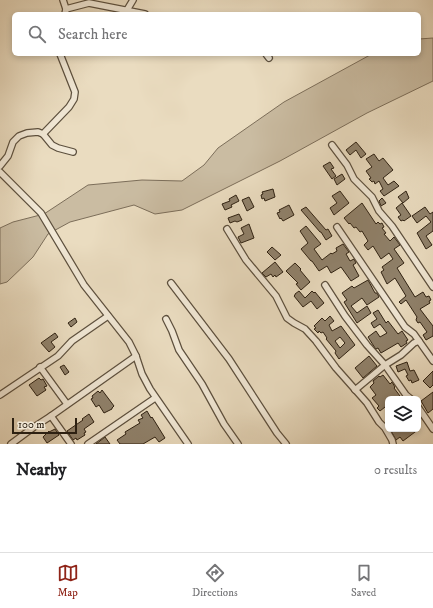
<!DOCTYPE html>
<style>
:root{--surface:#fff;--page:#f2f2f2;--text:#202124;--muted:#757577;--line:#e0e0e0;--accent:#8f2418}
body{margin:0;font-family:"IM FELL DW Pica",serif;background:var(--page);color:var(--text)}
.controls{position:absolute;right:12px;bottom:12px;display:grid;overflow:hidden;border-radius:6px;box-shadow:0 2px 6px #0003}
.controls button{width:36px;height:36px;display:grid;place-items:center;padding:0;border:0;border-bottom:1px solid var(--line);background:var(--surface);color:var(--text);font:20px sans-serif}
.scale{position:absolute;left:12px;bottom:10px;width:65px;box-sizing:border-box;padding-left:4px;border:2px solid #2e2112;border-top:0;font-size:11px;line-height:14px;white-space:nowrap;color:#2e2112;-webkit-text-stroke:3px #f1e8d6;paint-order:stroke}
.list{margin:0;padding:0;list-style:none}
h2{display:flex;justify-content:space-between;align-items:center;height:52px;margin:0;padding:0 16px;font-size:17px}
h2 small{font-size:13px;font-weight:400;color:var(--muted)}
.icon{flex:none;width:22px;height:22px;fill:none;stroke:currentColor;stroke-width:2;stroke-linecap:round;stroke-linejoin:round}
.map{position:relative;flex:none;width:433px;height:444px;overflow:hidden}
.search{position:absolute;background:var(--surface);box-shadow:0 2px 6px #0003;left:12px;right:12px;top:12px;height:44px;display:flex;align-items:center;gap:10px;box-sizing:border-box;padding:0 14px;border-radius:6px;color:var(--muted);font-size:15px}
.sheet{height:108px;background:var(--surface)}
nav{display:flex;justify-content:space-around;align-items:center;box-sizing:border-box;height:56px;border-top:1px solid var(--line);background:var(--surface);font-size:11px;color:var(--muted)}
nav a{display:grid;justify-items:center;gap:2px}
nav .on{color:var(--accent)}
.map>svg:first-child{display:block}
.green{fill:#cabca2;stroke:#7c6e5a}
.building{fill:#90826c;stroke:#2e2112;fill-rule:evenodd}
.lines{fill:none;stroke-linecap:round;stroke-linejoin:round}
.minor-casing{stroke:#5d503e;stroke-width:8}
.minor{stroke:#f1e8d6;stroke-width:5.5}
</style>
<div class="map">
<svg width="433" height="444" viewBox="0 0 433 444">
<rect width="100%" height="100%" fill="#eadcc0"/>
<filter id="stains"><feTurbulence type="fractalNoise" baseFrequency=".005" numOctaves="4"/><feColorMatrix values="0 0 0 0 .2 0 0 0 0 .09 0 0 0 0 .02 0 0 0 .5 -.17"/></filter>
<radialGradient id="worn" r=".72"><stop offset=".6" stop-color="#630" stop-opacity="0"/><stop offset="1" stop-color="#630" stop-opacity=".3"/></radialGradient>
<path class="green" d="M433 38V81L367 113 280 161 182 210 155 214 134 205 70 222 48 234 33 257 7 282 0 284V228L13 222 44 214 88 185 142 180 182 181 204 165 218 148 284 102 370 55 419 54V39Z"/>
<g class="building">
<path d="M356 142 366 154 361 158 356 150 350 155 346 150Z"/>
<path d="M374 154 379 161 383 158 393 170 383 178 388 185 394 181 399 186 384 196 380 191 383 189 379 181 375 184 374 181 372 182 369 179 371 178 366 171 372 167 366 159Z"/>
<path d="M330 162 334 168 331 169 336 176 332 179 323 166Z"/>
<path d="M342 174 345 179 337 185 334 179Z"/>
<path d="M273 189 275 197 265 201 264 198 262 199 261 195 263 194 262 192Z"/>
<path d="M340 191 349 203 334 215 330 208 337 203 332 196Z"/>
<path d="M406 191 409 198 403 203 398 197Z"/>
<path d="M236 195 239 201 231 205 232 207 225 210 222 204 230 201 229 199Z"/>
<path d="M249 197 254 207 247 211 242 200Z"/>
<path d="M382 198 386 203 381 206 379 201Z"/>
<path d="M362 203 376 224 378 222 380 224 382 223 384 227 382 228 386 233 384 234 390 241 394 237 400 245 394 249 404 263 397 268 415 297 423 292 426 297 429 296 431 300 429 301 430 303 420 309 433 326V336L426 340 423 335 427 332 420 322 418 323 416 320 417 317 406 300 401 304 399 302 406 296 395 278 387 284 381 272 384 270 382 267 393 259 389 253 381 259 373 246 368 250 364 245 368 241 362 231 360 232 356 227 354 228 350 223 349 224 344 218Z"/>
<path d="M402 203 411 216 404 221 403 220 401 221 398 217 401 215 396 208Z"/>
<path d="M289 205 294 215 283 221 281 218 280 219 277 213 280 212 279 210Z"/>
<path d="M306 207 326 230 328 229 332 236 326 240 321 232H320L301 210Z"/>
<path d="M425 207 430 214 433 212V231L426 236 432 245 426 249 417 233 431 222 426 216 417 223 412 216Z"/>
<path d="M239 214 242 220 237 222 235 221 230 223 228 218Z"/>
<path d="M249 224 254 238 241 243 238 237 244 234 241 228Z"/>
<path d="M306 226 321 244 314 249 322 260 331 253 332 254 337 251 336 248 343 244 349 252 346 254 350 261 354 259 356 263 353 265 359 276 351 281 341 267 331 273 327 266 319 271 312 261H311L301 249 308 243 300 231Z"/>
<path d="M272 247 281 255 275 260 267 252Z"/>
<path d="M275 262 283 272 276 277 275 275 273 277 271 274 266 277 262 273Z"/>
<path d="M295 263 301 269 300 270 310 282 301 290 296 284 298 283 286 271Z"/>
<path d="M368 280 375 293H377L379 297 367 305 362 298 351 306 357 313 367 306 371 313 357 323 344 302 347 300 342 293 352 286 354 288Z"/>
<path d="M299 291 305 298 312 291 314 293 315 292 324 303 317 309 311 301 303 307 294 296 295 295V294Z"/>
<path d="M378 310 386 323 388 321 398 334 402 331 408 340 406 341 407 343 401 347 398 343 381 353 378 348 376 349 375 348 368 337 376 331 380 337 387 333 380 324 374 328 371 323 377 319 373 313Z"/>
<path d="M330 316 334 321 329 325 332 331 341 326 355 345 339 359 335 353 336 351 326 339 327 338 323 332 321 333 319 331 318 333 314 329 316 328 314 326 322 318 325 321ZM340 337 345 343 340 348 335 341Z"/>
<path d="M75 318 77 322 71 327 68 323Z"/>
<path d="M55 333 58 337 51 342 55 347 49 352 41 343Z"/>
<path d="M369 356 377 366 363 378 355 368Z"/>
<path d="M407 362 410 371 414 370 419 380 412 383 411 380 409 381 406 376 408 375 405 369 398 372 396 366Z"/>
<path d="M64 365 69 372 65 375 60 367Z"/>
<path d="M433 371V385L430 388 423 381Z"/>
<path d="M383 375 390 384 392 382 395 387 394 388 400 396 399 397 400 399H388V410L385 407 380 411 377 408 379 406 372 398 376 395 370 387 374 383 373 381 379 376 380 377Z"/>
<path d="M39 378 41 380 43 379 47 386 44 387 46 390 37 396 29 385Z"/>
<path d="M102 390 114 406 112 408V409L104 413 99 405 96 407 91 399 93 398 92 396 98 391 100 393Z"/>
<path d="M433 392V409L428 413 421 401Z"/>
<path d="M147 411 151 418 152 417 165 438 159 442 155 437 143 444H120L117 440 126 434 125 432 140 423 138 420 143 418 141 415Z"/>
<path d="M89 414 94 422 84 429 86 432 84 433 85 435 77 440 76 438 73 440 67 431 83 420 82 419Z"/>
<path d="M55 429 59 435 47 443 43 437 49 431V432Z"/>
<path d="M390 429H397L398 430 400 429H419L403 441 400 437 396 440Z"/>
<path d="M105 437 110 444H96Z"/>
</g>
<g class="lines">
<defs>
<g id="minor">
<path d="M63 0 66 9 65 14"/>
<path d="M66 9 89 3 145 14"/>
<path d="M127 10 133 0"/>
<path d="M266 54 269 58"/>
<path d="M43 134 69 107 74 99 75 92 60 54"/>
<path d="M332 145 347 165 354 179 372 197 379 211 392 226 433 287"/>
<path d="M0 166 8 156 13 142 19 136 27 133 38 132 43 134 52 145 58 148 73 152"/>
<path d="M0 172 41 213 84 285 129 342 136 356 142 374 150 389 188 444"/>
<path d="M337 227 405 327 414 334 433 361"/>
<path d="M227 229 246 260 276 296 287 318 294 323 305 329 316 341 336 368 367 403 379 422 385 428 392 440 393 444"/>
<path d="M171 283 229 359 277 433 286 444"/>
<path d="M325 285 345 316 367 345 385 365 406 395 411 399"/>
<path d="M166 319 172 331 179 350 202 384 224 424 238 444"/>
<path d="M40 367 67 404"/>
<path d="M355 390 385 365 401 355 414 343 419 341"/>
<path d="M0 395 58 356 72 341 108 316"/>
<path d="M418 407 433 429"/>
<path d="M11 444 34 427 51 416"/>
<path d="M71 444 51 416 136 356"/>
<path d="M88 444 155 398"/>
</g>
</defs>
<use href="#minor" class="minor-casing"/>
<use href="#minor" class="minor"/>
</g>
<rect width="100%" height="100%" filter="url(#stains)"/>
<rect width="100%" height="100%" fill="url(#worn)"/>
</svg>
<div class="controls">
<button><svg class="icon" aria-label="layers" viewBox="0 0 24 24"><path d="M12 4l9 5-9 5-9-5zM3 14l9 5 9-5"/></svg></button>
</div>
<div class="scale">100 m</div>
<div class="search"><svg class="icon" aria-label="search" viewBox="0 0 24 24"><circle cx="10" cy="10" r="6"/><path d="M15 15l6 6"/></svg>Search here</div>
</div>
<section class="sheet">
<h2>Nearby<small>0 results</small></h2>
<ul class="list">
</ul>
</section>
<nav>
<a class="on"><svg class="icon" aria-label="map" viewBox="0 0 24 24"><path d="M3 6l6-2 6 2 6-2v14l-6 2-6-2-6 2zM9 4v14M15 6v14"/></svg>Map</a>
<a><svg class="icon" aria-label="directions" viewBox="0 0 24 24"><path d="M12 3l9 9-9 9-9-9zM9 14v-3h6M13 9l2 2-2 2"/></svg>Directions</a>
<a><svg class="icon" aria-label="saved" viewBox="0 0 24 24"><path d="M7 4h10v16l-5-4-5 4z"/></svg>Saved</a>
</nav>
